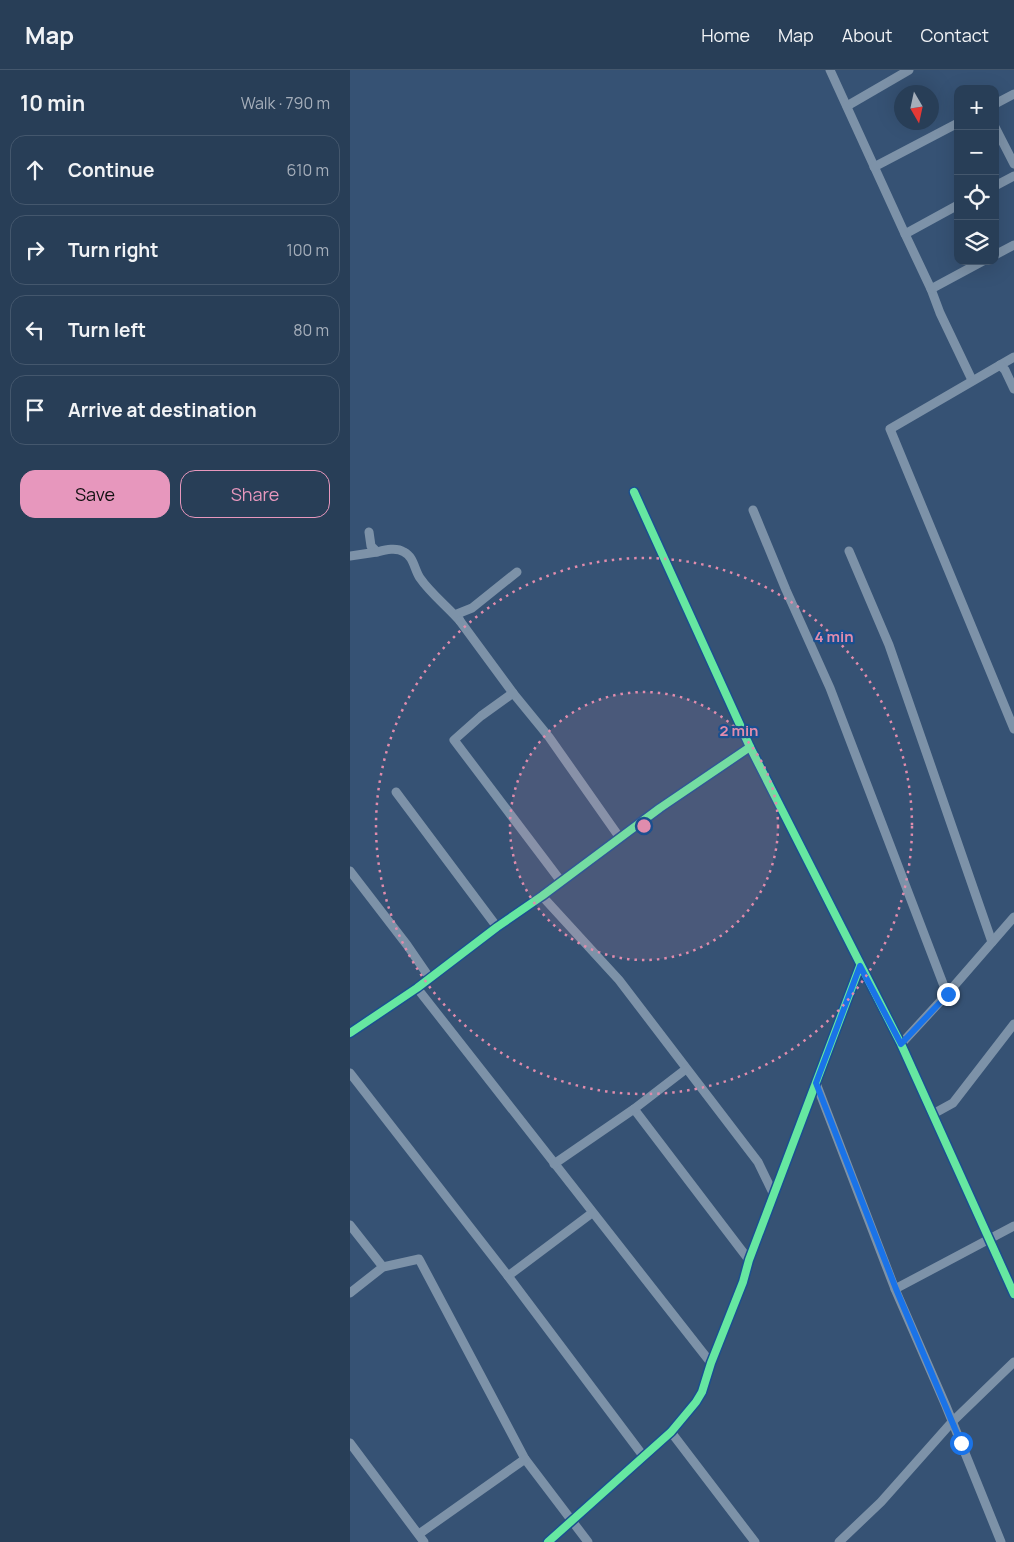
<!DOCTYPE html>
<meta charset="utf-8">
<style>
:root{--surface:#283e57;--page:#30455d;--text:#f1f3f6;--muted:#a5aeba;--line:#44576d;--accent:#e797bd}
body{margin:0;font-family:Manrope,sans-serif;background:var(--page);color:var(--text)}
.controls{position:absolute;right:15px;top:15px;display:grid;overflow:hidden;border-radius:10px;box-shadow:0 5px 20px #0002}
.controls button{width:45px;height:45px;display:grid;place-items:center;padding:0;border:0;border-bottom:1px solid var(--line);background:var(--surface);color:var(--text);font:25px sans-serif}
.compass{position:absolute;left:544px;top:15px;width:45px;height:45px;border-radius:50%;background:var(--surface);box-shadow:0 5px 20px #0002;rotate:171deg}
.stop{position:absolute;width:15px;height:15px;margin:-11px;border:4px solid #1a73e8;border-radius:50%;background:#fff}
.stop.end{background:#1a73e8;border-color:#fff;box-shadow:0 1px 5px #0008}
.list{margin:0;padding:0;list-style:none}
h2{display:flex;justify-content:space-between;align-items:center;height:65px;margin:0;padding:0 20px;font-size:21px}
h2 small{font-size:16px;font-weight:400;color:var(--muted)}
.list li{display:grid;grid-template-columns:32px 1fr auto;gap:15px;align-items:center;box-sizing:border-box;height:70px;margin:0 10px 10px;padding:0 10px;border:1px solid var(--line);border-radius:15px}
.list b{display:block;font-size:19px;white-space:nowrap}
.list em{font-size:16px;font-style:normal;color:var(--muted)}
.actions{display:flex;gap:10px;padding:15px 20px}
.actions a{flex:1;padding:11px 0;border:1px solid var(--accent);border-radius:15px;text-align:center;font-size:18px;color:var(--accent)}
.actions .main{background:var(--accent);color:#111}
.icon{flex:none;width:28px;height:28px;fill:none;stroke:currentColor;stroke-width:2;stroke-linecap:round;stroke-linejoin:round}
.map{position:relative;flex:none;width:664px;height:1472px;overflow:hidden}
header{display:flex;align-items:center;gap:30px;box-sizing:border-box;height:70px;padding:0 25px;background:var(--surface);border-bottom:1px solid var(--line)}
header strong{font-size:24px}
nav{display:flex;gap:28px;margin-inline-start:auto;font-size:18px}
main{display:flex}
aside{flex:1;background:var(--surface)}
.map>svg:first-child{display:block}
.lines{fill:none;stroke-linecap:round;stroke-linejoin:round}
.minor{stroke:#7d92a8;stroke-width:9}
.cycleway-casing{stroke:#1b4f8f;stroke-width:11}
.cycleway{stroke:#66e7a1;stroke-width:8}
.route{stroke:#1a73e8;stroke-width:6}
.ring{fill:none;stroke:#e08cad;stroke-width:2.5;stroke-dasharray:2.5 5}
.centre{fill:#e08cad;stroke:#1b4f8f;stroke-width:2.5}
.ring-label{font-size:15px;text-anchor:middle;font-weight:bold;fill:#e08cad;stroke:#1b4f8f;stroke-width:4.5;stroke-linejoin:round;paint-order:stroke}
</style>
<header>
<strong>Map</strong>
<nav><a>Home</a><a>Map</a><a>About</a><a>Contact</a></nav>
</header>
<main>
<aside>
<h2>10 min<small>Walk · 790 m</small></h2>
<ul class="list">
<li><svg class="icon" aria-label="ahead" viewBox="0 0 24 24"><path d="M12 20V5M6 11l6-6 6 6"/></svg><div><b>Continue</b></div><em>610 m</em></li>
<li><svg class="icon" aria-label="right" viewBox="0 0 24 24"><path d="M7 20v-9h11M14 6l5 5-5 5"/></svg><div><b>Turn right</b></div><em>100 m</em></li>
<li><svg class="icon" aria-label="left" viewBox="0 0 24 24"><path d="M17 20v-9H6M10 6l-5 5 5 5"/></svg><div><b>Turn left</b></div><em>80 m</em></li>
<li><svg class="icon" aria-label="arrive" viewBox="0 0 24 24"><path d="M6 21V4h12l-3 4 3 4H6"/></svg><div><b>Arrive at destination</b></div></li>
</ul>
<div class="actions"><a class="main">Save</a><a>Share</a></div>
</aside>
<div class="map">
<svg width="664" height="1472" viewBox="0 0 664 1472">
<rect width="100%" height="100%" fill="#365274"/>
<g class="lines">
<g class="minor">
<path d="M480 0 555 164 581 219 590 243 622 310"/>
<path d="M645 34 664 24"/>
<path d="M497 36 559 0"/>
<path d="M645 57 664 94"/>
<path d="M524 97 608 53"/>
<path d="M645 116 664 106"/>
<path d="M555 164 608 135"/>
<path d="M645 185 664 175"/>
<path d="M581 219 633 191"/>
<path d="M664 287 540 359 664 659"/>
<path d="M650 295 655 300 664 319"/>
<path d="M284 422 400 677 551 974 664 1224"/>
<path d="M403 440 436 520 480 618 597 924"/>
<path d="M19 462 21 476 27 482C35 480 46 477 54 482 64 487 64 499 70 508 81 524 97 536 110 551L107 544 122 538 167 502"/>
<path d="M499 481 539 575 642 872"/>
<path d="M0 486 27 482"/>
<path d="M110 551 163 623 199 667 270 768"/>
<path d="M163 623 131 646 104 670 210 810"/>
<path d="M46 722 147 857"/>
<path d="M0 801 57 875 79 907"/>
<path d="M192 826 269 910 408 1092 424 1125"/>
<path d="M67 918 361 1293"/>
<path d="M0 963 67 918 147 857 192 826 310 738 400 677"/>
<path d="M551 974 597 924 664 847"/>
<path d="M0 1003 158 1206 242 1143"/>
<path d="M466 1013 545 1219 596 1336 651 1472"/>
<path d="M284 1039 399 1190"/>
<path d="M583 1044 603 1033 664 954"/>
<path d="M204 1094 284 1039 336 999"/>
<path d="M0 1155 33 1197"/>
<path d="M158 1206 294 1387"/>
<path d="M545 1219 664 1156"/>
<path d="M0 1223 33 1197 69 1189 175 1389 238 1472"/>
<path d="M321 1362 405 1472"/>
<path d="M0 1373 74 1472"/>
<path d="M69 1464 175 1389"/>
<path d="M198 1472 321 1362 346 1332 352 1322 361 1293 393 1212 399 1190 510 896"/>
<path d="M489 1472 531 1432 602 1352 664 1292"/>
</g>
<defs>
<g id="cycleway">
<path d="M284 422 400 677 551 974 664 1224"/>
<path d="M0 963 67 918 147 857 192 826 310 738 400 677"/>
<path d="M198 1472 321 1362 346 1332 352 1322 361 1293 393 1212 399 1190 510 896"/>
</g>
</defs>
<use href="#cycleway" class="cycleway-casing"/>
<use href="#cycleway" class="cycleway"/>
</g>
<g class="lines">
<path class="route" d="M598 924 551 974 510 896 466 1013 546 1219 611 1373"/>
</g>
<circle cx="294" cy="756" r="134" fill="#e08cad" fill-opacity=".12"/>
<g class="ring">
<circle cx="294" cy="756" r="134"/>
<circle cx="294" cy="756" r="268"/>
</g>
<circle cx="294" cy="756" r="8" class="centre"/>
<g class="ring-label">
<text x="484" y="572">4 min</text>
<text x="389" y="666">2 min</text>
</g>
</svg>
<div class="controls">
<button>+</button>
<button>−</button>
<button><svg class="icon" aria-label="locate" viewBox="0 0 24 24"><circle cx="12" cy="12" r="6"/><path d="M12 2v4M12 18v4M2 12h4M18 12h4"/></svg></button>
<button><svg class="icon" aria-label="layers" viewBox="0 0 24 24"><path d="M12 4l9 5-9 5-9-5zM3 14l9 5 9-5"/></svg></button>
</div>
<svg class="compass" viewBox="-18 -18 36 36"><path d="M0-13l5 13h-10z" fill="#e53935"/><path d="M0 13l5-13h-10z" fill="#a5aeba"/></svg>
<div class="stop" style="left:611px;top:1373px"></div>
<div class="stop end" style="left:598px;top:924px"></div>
</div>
</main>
